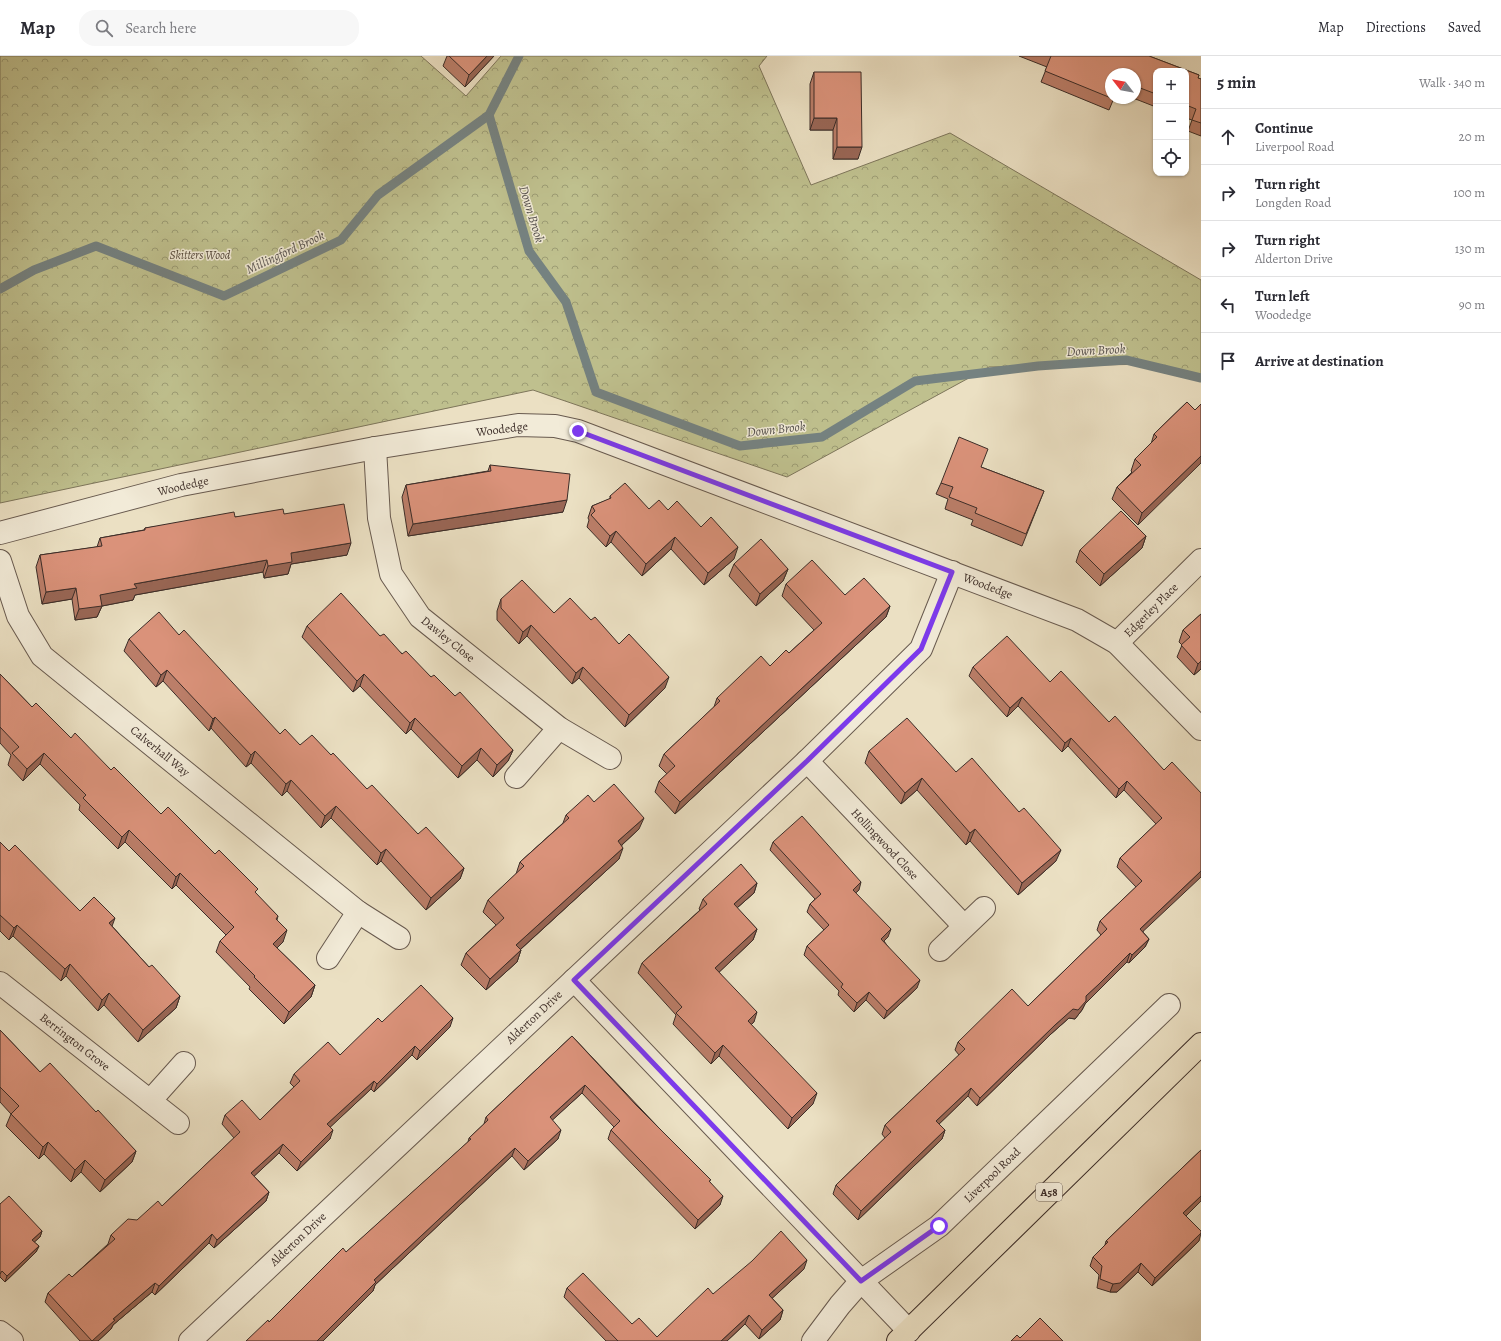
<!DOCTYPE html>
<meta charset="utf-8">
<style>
:root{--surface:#fff;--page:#f7f7f7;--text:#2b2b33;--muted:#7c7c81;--line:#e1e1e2}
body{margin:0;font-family:Alegreya,serif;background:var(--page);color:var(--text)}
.controls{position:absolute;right:12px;top:12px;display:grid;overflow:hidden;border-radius:8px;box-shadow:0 1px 3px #0004}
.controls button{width:36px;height:36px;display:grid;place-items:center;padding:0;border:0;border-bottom:1px solid var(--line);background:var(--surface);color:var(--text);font:20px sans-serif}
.compass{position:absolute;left:1105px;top:12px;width:36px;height:36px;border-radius:50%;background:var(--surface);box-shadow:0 1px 3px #0004;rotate:301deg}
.stop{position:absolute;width:12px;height:12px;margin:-9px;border:3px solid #7c3aed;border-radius:50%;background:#fff}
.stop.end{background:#7c3aed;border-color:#fff;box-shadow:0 1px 4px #0008}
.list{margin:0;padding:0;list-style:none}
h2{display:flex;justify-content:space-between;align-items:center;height:52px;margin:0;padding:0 16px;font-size:17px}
h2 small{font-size:13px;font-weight:400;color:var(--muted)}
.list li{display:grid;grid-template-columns:26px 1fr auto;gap:12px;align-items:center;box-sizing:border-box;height:56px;padding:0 16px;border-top:1px solid var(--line)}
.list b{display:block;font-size:15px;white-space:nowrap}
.list p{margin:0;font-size:13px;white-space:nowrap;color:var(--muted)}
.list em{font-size:13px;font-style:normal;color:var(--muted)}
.icon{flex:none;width:22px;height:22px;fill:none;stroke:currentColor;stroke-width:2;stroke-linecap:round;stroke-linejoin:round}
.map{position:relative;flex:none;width:1201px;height:1285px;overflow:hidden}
header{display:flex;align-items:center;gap:24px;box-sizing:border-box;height:56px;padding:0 20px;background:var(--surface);border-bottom:1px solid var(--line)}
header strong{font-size:19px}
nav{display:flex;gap:22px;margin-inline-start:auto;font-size:14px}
.search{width:280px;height:36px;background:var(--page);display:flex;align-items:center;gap:10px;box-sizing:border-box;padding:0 14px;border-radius:16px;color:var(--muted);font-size:15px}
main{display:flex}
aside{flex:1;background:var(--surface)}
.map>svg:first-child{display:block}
.forest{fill:url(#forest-crowns);stroke:#7e765b}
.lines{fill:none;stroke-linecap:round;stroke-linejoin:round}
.stream{stroke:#758281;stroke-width:9}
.minor-casing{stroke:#685a4f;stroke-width:24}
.primary-casing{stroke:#3c2d28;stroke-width:24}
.minor{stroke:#f2ebd8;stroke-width:22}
.primary{stroke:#ebe0c3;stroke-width:22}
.wall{fill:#bb7e69;stroke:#3c2d28}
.shaded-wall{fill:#965;stroke:#3c2d28}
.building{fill:#da927a;stroke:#3c2d28}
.route{stroke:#7c3aed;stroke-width:5}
.labels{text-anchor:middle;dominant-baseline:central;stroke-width:3;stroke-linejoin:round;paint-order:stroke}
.shield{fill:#f2ebd8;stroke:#73665d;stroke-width:1}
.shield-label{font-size:11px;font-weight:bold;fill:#3c2d28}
.park-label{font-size:12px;font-style:italic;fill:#564a3c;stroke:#f2ebd8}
.street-label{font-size:12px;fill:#3c2d28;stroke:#f2ebd8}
.water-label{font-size:13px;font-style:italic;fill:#54504d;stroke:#f2ebd8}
</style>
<header>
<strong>Map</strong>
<div class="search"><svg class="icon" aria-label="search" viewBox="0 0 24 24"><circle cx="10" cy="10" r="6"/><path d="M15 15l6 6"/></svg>Search here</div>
<nav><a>Map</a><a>Directions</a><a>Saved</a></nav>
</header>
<main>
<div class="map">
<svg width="1201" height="1285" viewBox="0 0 1201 1285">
<defs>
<pattern id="forest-crowns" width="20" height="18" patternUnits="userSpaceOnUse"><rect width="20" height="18" fill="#bfc08e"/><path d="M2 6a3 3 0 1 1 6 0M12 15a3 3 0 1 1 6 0" fill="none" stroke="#9c9c74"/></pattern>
</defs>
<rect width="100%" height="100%" fill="#ebe0c3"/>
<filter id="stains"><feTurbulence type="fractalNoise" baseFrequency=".005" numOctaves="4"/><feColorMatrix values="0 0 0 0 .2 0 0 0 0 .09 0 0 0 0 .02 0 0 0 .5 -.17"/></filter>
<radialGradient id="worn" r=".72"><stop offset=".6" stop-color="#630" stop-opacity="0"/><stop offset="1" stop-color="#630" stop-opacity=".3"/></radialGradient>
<path class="forest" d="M0 0H421L466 40 501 0H767L759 10 811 129 950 77 1201 224V324L1153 308 989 311 787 421 533 334 0 447Z"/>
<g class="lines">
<g class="stream">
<path d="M489 59 529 195 566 246 596 336 740 390 822 381 915 325 1038 310 1126 304 1201 322"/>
<path d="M0 233 34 214 96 190 224 240 341 184 378 139 489 59 519 0"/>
</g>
<defs>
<g id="minor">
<path d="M375 392 379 462 391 518 420 561 559 672 610 702"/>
<path d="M0 477 181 429 375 392 518 369 555 370 578 375 1077 564 1117 587 1201 673"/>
<path d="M0 505 18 560 42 600 358 856 399 882"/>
<path d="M1117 587 1201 504"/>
<path d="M807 705 964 870"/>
<path d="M516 721 559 672"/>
<path d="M940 894 984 852"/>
<path d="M328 902 358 856"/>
<path d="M574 924 909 1275"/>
<path d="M0 927 178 1067"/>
<path d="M150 1045 184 1007"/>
<path d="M0 1276 12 1285"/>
<path d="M190 1285 807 705 921 593 952 516"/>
<path d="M813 1285 840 1249 861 1225 939 1170 1169 949"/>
</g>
<path id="primary" d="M898 1285 1201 988"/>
</defs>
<use href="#minor" class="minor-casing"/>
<use href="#primary" class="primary-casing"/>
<use href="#minor" class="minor"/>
<use href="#primary" class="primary"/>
</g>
<g class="wall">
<path d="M447 0H494L465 31 443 10Z"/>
<path d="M1019 0H1149L1199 19 1198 22 1201 23V80L1188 75 1192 64 1186 62V15H1156V51L1133 42H1135V18H1111V42H1114L1109 54 1041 26 1047 11Z"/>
<path d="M814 16 858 103H833V74H810V28Z"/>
<path d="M1187 346 1138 469 1112 443 1117 431 1132 416 1131 415 1135 403 1151 388 1154 378Z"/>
<path d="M490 409 563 456 408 480 402 441 406 429 488 415Z"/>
<path d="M981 411 1044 435 1022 490 971 469 973 464 945 453 948 443 936 438 941 427Z"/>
<path d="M610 440 649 453 668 454 701 471 734 503 704 529 671 493 642 520 611 486 606 491 587 471 589 464 588 462 592 450 610 443Z"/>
<path d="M284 458 347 499 291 508 288 518 264 522 263 516 135 539 133 544 102 550 97 561 75 564 72 543 42 548 36 511 40 499 97 491 100 482 144 474 145 472 235 461Z"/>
<path d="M1146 480 1142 492 1100 530 1076 506 1080 494Z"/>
<path d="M734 508 788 513 783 525 756 550 729 520Z"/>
<path d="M786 528 845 539 890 550 886 561 675 758 655 736 659 725 667 718 659 710 664 698 714 651 717 642 770 610 789 597 814 574 782 540Z"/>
<path d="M501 543 554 557 591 564 619 588 665 632 625 671 579 622 572 628 527 580 519 588 497 564V555Z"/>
<path d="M1201 558V613L1194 619 1177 601 1182 589 1179 586 1183 574Z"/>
<path d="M307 570 380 580 455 640 513 694 508 705 493 721 477 704 458 722 411 673 406 678 360 630 353 636 302 581Z"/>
<path d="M179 579 280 678 300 689 331 699 367 733 418 778 464 812 460 823 426 854 381 805 377 809 331 762 321 772 287 735 282 740 251 707 246 711 211 672 209 675 163 625 156 631 124 595 129 583Z"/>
<path d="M973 611 1050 626 1109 666 1164 714 1172 706 1143 876 1149 883 1145 891 1129 907 1127 906 1085 948 1082 954 1075 963 1069 962 1051 978 977 1050 968 1040 939 1068 945 1074 942 1083 858 1164 833 1138 836 1129 885 1082 882 1078 885 1069 959 999 955 994 958 986 1028 950 1101 879 1097 874 1100 865 1136 831 1117 811 1120 802 1156 768 1124 734 1116 742 1068 690 1062 696 1018 650 1007 661 969 620Z"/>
<path d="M0 618 32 651 111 714 161 758 256 838 278 860 277 864 283 886 277 892 315 929 311 941 284 968 249 933 250 931 216 896 220 885 226 879 176 829 172 833 125 786 118 793 79 754 80 749 40 708 23 725 8 709 11 699 0 687Z"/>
<path d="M869 695 956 716 1019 756 1056 805 1018 839 970 785 966 789 917 734 901 748 865 707Z"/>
<path d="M594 746 639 773 622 789 619 803 520 894H521L517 906 486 934 461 909 466 897 496 869 483 856 488 844 516 818 520 806 563 767 566 759Z"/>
<path d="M0 786 9 795 80 855 112 870 149 911 180 940 176 952 138 986 104 949 98 955 66 920 61 925 13 880 9 884 0 875Z"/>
<path d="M773 786 859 834 855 837 888 881 884 885 917 932 884 963 866 944 854 956 838 939 839 935 804 899 807 890 824 874 807 856 810 848 815 843 770 794Z"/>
<path d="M757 827 754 837 737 852 757 873 753 884 719 916 754 966 751 969 813 1048 788 1073 719 1000 711 1008 673 968 676 959 638 917 642 907 700 854 699 853 703 843Z"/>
<path d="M382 966 450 971 417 1004 412 999 374 1036 371 1033 330 1071V1083L297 1115 279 1097 254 1120 269 1136 266 1145 214 1192 209 1187 155 1239 152 1236 113 1269 111 1273 98 1285H80L45 1246 48 1237 72 1221 108 1188 111 1179 162 1150 234 1082 222 1068 225 1059 260 1064 294 1031 290 1027 294 1018 340 999Z"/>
<path d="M0 974 40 1016 96 1056 136 1095 132 1106 100 1136 81 1116 71 1126 44 1098 39 1103 6 1070 11 1058 0 1046Z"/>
<path d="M572 980 710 1126 720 1149 695 1173 608 1083 611 1074 614 1071 582 1037 552 1064 558 1083 524 1114 512 1100 375 1229 373 1235 269 1266 468 1086 469 1082 484 1068 486 1061Z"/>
<path d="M1201 1094V1145L1186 1160 1199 1185 1152 1230 1138 1216 1117 1236H1110L1097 1232 1099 1219 1090 1210 1093 1201 1105 1189 1106 1185Z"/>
<path d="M0 1148 42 1175 40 1181 34 1186 39 1190 36 1196 5 1226 0 1221Z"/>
<path d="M804 1213 772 1242 783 1254 780 1264 759 1283 745 1268 727 1285H606L564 1241 567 1232 632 1268 657 1281 713 1238Z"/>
</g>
<g class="shaded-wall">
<path d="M487 0H494L465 31 469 19Z"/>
<path d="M814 62H837L833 74H810Z"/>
<path d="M837 91H862L858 103H833Z"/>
<path d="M1201 400V407L1138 469 1142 457Z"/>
<path d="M567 444 563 456 408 480 413 468Z"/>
<path d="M616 475 611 486 606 491 610 480Z"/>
<path d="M1146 480 1142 492 1100 530 1104 518Z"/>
<path d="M675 481 671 493 642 520 646 508Z"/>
<path d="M351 487 347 499 291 508 288 518 264 522 268 510 291 497Z"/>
<path d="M738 491 734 503 704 529 708 517Z"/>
<path d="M267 504 263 516 135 539 133 544 102 550 97 561 75 564 79 553 100 539 134 528Z"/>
<path d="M788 513 783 525 756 550 760 538Z"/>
<path d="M76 532 72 543 42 548 46 536Z"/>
<path d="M890 550 886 561 675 758 680 746Z"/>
<path d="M531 569 527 580 519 588 523 576Z"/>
<path d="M1201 605V613L1194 619 1198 608Z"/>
<path d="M583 611 579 622 572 628 576 617Z"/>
<path d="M167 614 163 625 156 631 161 619Z"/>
<path d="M364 618 360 630 353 636 357 625Z"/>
<path d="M669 621 665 632 625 671 629 659Z"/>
<path d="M1022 641 1018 650 1007 661 1010 652Z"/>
<path d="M215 661 211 672 209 675 213 663Z"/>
<path d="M415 662 411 673 406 678 410 667Z"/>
<path d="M1071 682 1068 690 1062 696 1065 687Z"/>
<path d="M481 692 477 704 458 722 462 710Z"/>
<path d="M513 694 508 705 493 721 497 709Z"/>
<path d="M255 695 251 707 246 711 251 699Z"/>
<path d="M44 697 40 708 23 725 27 713Z"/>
<path d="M922 722 917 734 901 748 905 737Z"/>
<path d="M291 724 287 735 282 740 286 728Z"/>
<path d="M1127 725 1124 734 1116 742 1119 733Z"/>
<path d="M336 750 331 762 321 772 325 760Z"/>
<path d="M644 762 639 773 613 797 618 785Z"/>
<path d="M975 773 970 785 966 789 970 777Z"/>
<path d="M129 774 125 786 118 793 122 781Z"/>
<path d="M623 792 619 803 512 901 516 889Z"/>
<path d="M386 793 381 805 377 809 381 797Z"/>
<path d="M1061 794 1056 805 1018 839 1022 827Z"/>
<path d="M464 812 460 823 426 854 431 842Z"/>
<path d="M1201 815V821L1136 882 1140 873Z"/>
<path d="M180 817 176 829 172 833 176 821Z"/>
<path d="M861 826 859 834 850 842 853 834Z"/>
<path d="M757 827 754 837 730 858 734 848Z"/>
<path d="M115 862 111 873 109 867Z"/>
<path d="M17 869 13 880 9 884 14 872Z"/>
<path d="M757 873 753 884 712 923 715 912Z"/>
<path d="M891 873 888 881 878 891 881 883Z"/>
<path d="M287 874 283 886 269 900 273 888Z"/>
<path d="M1149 883 1145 891 1129 907 1132 899Z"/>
<path d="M521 894 517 906 486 934 490 923Z"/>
<path d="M1130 897 1127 906 1085 948 1082 954 1075 963 1069 962 1051 978 977 1050 980 1042 1055 969 1086 940Z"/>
<path d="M70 908 66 920 61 925 65 913Z"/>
<path d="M920 924 917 932 884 963 887 955Z"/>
<path d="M315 929 311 941 284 968 289 956Z"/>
<path d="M869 936 866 944 854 956 857 947Z"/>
<path d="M109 937 104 949 98 955 102 944Z"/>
<path d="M180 940 176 952 138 986 143 974Z"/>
<path d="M757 956 754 966 744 975 748 965Z"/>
<path d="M453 962 450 971 417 1004 420 995Z"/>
<path d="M723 989 719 1000 711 1008 715 997Z"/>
<path d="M415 990 412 999 374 1036 377 1028Z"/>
<path d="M374 1025 371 1033 324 1077 327 1068Z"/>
<path d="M585 1029 582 1037 546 1070 550 1061Z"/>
<path d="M971 1032 968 1040 933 1074 936 1065Z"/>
<path d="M817 1037 813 1048 788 1073 792 1062Z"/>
<path d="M333 1074 330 1083 297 1115 301 1106Z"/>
<path d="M561 1074 558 1083 524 1114 528 1105Z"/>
<path d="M945 1074 942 1083 858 1164 861 1155Z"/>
<path d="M48 1086 44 1098 39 1103 43 1091Z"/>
<path d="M283 1088 279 1097 248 1126 251 1117Z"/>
<path d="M515 1092 512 1100 375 1229 373 1235 323 1285H317L374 1224Z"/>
<path d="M136 1095 132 1106 100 1136 105 1124Z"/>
<path d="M85 1104 81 1116 71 1126 75 1114Z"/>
<path d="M269 1136 266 1145 214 1192 217 1184Z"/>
<path d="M723 1140 720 1149 695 1173 698 1164Z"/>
<path d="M1201 1140V1145L1180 1166 1183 1157Z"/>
<path d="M42 1175 40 1181 30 1190 32 1184Z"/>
<path d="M1201 1177 1199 1185 1152 1230 1155 1222Z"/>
<path d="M212 1178 209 1187 155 1239 159 1230Z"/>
<path d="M39 1190 36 1196 5 1226 7 1220Z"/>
<path d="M807 1204 804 1213 766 1248 769 1239Z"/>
<path d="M1141 1207 1138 1216 1117 1236H1110L1113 1228Z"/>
<path d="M155 1227 152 1236 113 1269 111 1273 98 1285H92L113 1263Z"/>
<path d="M783 1254 780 1264 759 1283 762 1274Z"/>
<path d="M749 1259 745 1268 727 1285H721Z"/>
</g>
<g class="building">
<path d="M449 0H487L469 19Z"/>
<path d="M1051 0H1149L1199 19 1198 22 1201 23V67L1192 64 1196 53 1186 49V15H1156V38L1135 30V18H1111V42L1045 15Z"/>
<path d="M814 16H861L862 91H837V62H814Z"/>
<path d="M1187 346 1195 354 1201 348V400L1142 457 1117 431 1141 409 1135 403 1157 381 1154 378Z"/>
<path d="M959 381 988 393 981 411 1044 435 1026 478 975 457 977 452 949 441 953 431 941 427Z"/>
<path d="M490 409 570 418 567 444 413 468 406 429 491 415Z"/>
<path d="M625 427 649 453 659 444 668 454 677 445 701 471 711 461 738 491 708 517 675 481 646 508 616 475 610 480 591 459 595 455 592 450 611 442 610 440Z"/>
<path d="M344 448 351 487 291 497 292 506 268 510 267 504 134 528 137 532 100 539 102 550 79 553 76 532 46 536 40 499 102 490 100 482 145 474V472L234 456 235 461 283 453 284 458Z"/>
<path d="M1121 455 1146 480 1104 518 1080 494Z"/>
<path d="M761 483 788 513 760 538 734 508Z"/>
<path d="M812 504 845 539 864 522 890 550 680 746 659 725 675 710 664 698 720 645 717 642 761 600 770 610 786 594 789 597 822 567 786 528Z"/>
<path d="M522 524 554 557 570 542 591 564 595 561 619 588 629 578 669 621 629 659 583 611 576 617 531 569 523 576 501 552V543Z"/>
<path d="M341 537 380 580 384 578 402 598 406 595 431 621 434 619 455 640 460 636 513 694 497 709 481 692 462 710 415 662 410 667 364 618 357 625 307 570Z"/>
<path d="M159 556 179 579 184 574 280 678 285 673 300 689 312 679 331 699 333 697 367 733 372 729 418 778 426 771 464 812 431 842 386 793 381 797 336 750 325 760 291 724 286 728 255 695 251 699 215 661 213 663 167 614 161 619 129 583Z"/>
<path d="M1201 558V605L1198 608 1181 589 1190 581 1183 574Z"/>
<path d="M1007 580 1050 626 1061 615 1109 666 1115 660 1164 714 1172 706 1201 737V815L1140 873 1149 883 1132 899 1130 897 1099 928 1086 940V945L1078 954 1073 953 1055 969 980 1042 971 1032 936 1065 945 1074 861 1155 836 1129 891 1076 885 1069 965 993 958 986 1012 933 1028 950 1107 873 1100 865 1142 825 1120 802 1162 762 1127 725 1119 733 1071 682 1065 687 1022 641 1010 652 973 611Z"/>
<path d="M0 618 32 651 36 647 71 682 75 677 111 714 114 711 161 758 168 751 215 798 219 794 258 833 255 836 278 860 276 863 287 874 273 888 315 929 289 956 254 921 255 920 220 885 234 871 180 817 176 821 129 774 122 781 83 742 86 739 44 697 27 713 12 697 19 691 0 671Z"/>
<path d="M907 662 956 716 972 702 1019 756 1024 752 1061 794 1022 827 975 773 970 777 922 722 905 737 869 695Z"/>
<path d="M614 728 644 762 618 785 623 792 516 889 521 894 490 923 466 897 504 862 488 844 524 810 520 806 569 762 566 759 588 739 594 746Z"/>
<path d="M802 760 861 826 853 834 891 873 881 883 920 924 887 955 869 936 857 947 841 931 843 928 807 890 829 869 810 848 821 838 773 786Z"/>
<path d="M0 786 9 795 15 789 80 855 94 841 115 862 109 867 149 911 152 909 180 940 143 974 109 937 102 944 70 908 65 913 17 869 14 872 0 859Z"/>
<path d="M741 808 757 827 734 848 757 873 715 912 757 956 748 965 817 1037 792 1062 723 989 715 997 676 957 682 951 642 907 707 848 703 843Z"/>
<path d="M421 929 453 962 420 995 415 990 377 1028 374 1025 327 1068 333 1074 301 1106 283 1088 251 1117 269 1136 217 1184 212 1178 159 1230 155 1227 113 1263 115 1264 92 1285 48 1237 69 1218 72 1221 115 1183 111 1179 128 1163 137 1164 158 1145 162 1150 240 1076 225 1059 242 1044 260 1064 300 1025 294 1018 328 986 340 999 378 962 382 966Z"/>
<path d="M0 974 40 1016 50 1007 96 1056 98 1054 136 1095 105 1124 85 1104 75 1114 48 1086 43 1091 11 1058 19 1050 0 1031Z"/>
<path d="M572 980 636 1049 711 1124 709 1125 723 1140 698 1164 611 1074 620 1065 585 1029 550 1061 561 1074 528 1105 515 1092 374 1224 376 1226 317 1285H246L268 1264 269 1266 343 1192 346 1196 471 1083 469 1082 488 1064 486 1061Z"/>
<path d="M1201 1094V1140L1183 1157 1201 1175V1177L1155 1222 1141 1207 1120 1227 1113 1228 1100 1223 1102 1210 1093 1201 1108 1186 1106 1185 1160 1133Z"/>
<path d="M9 1140 42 1175 32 1184 39 1190 7 1220 2 1215 0 1218V1148Z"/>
<path d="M781 1175 807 1204 769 1239 783 1254 762 1274 749 1259 721 1285H618L567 1232 583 1217 632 1268 639 1262 657 1281 708 1232 713 1238 752 1205Z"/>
<path d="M1040 1262 1063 1285H1011L1017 1279 1020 1282Z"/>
</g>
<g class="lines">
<path class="route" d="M578 375 952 516 921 593 807 705 574 924 861 1225 939 1170"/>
</g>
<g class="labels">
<rect class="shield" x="1036" y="1127" width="26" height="18" rx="3"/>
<g class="shield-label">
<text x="1049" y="1136">A58</text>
</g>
<g class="park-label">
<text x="200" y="199">Skitters Wood</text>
</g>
<g class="street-label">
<text transform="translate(502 373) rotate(-7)">Woodedge</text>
<text transform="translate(183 430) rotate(-13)">Woodedge</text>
<text transform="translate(988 530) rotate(21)">Woodedge</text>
<text transform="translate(1151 554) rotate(-45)">Edgerley Place</text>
<text transform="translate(448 583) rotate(39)">Dawley Close</text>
<text transform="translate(160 695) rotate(39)">Calverhall Way</text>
<text transform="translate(885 788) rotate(47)">Hollingwood Close</text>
<text transform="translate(534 961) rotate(-43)">Alderton Drive</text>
<text transform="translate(75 986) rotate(38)">Berrington Grove</text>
<text transform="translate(992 1119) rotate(-44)">Liverpool Road</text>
<text transform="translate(298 1183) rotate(-43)">Alderton Drive</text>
</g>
<g class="water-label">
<text transform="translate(532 158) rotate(73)">Down Brook</text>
<text transform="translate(285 196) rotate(-25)">Millingford Brook</text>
<text transform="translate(1096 294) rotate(-3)">Down Brook</text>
<text transform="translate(776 373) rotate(-6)">Down Brook</text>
</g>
</g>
<rect width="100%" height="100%" filter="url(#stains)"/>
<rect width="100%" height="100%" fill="url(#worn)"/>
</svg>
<div class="controls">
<button>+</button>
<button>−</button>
<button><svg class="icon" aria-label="locate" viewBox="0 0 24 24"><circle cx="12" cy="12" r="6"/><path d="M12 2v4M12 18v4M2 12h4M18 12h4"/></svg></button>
</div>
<svg class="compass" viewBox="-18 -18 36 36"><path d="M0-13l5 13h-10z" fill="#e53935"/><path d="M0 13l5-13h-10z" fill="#7c7c81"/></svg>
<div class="stop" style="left:939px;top:1170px"></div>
<div class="stop end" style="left:578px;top:375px"></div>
</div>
<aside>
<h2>5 min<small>Walk · 340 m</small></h2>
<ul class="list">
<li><svg class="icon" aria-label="ahead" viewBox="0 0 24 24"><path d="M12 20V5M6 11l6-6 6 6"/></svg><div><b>Continue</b><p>Liverpool Road</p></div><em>20 m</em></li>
<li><svg class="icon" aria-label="right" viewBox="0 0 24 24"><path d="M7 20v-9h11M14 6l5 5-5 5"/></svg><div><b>Turn right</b><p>Longden Road</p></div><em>100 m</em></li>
<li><svg class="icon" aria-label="right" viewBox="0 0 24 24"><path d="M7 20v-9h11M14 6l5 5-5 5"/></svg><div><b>Turn right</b><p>Alderton Drive</p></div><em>130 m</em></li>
<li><svg class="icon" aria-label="left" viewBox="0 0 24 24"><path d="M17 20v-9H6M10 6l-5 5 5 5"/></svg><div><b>Turn left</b><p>Woodedge</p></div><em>90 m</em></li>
<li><svg class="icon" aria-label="arrive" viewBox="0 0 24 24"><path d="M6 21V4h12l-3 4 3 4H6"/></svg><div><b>Arrive at destination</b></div></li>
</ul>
</aside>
</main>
